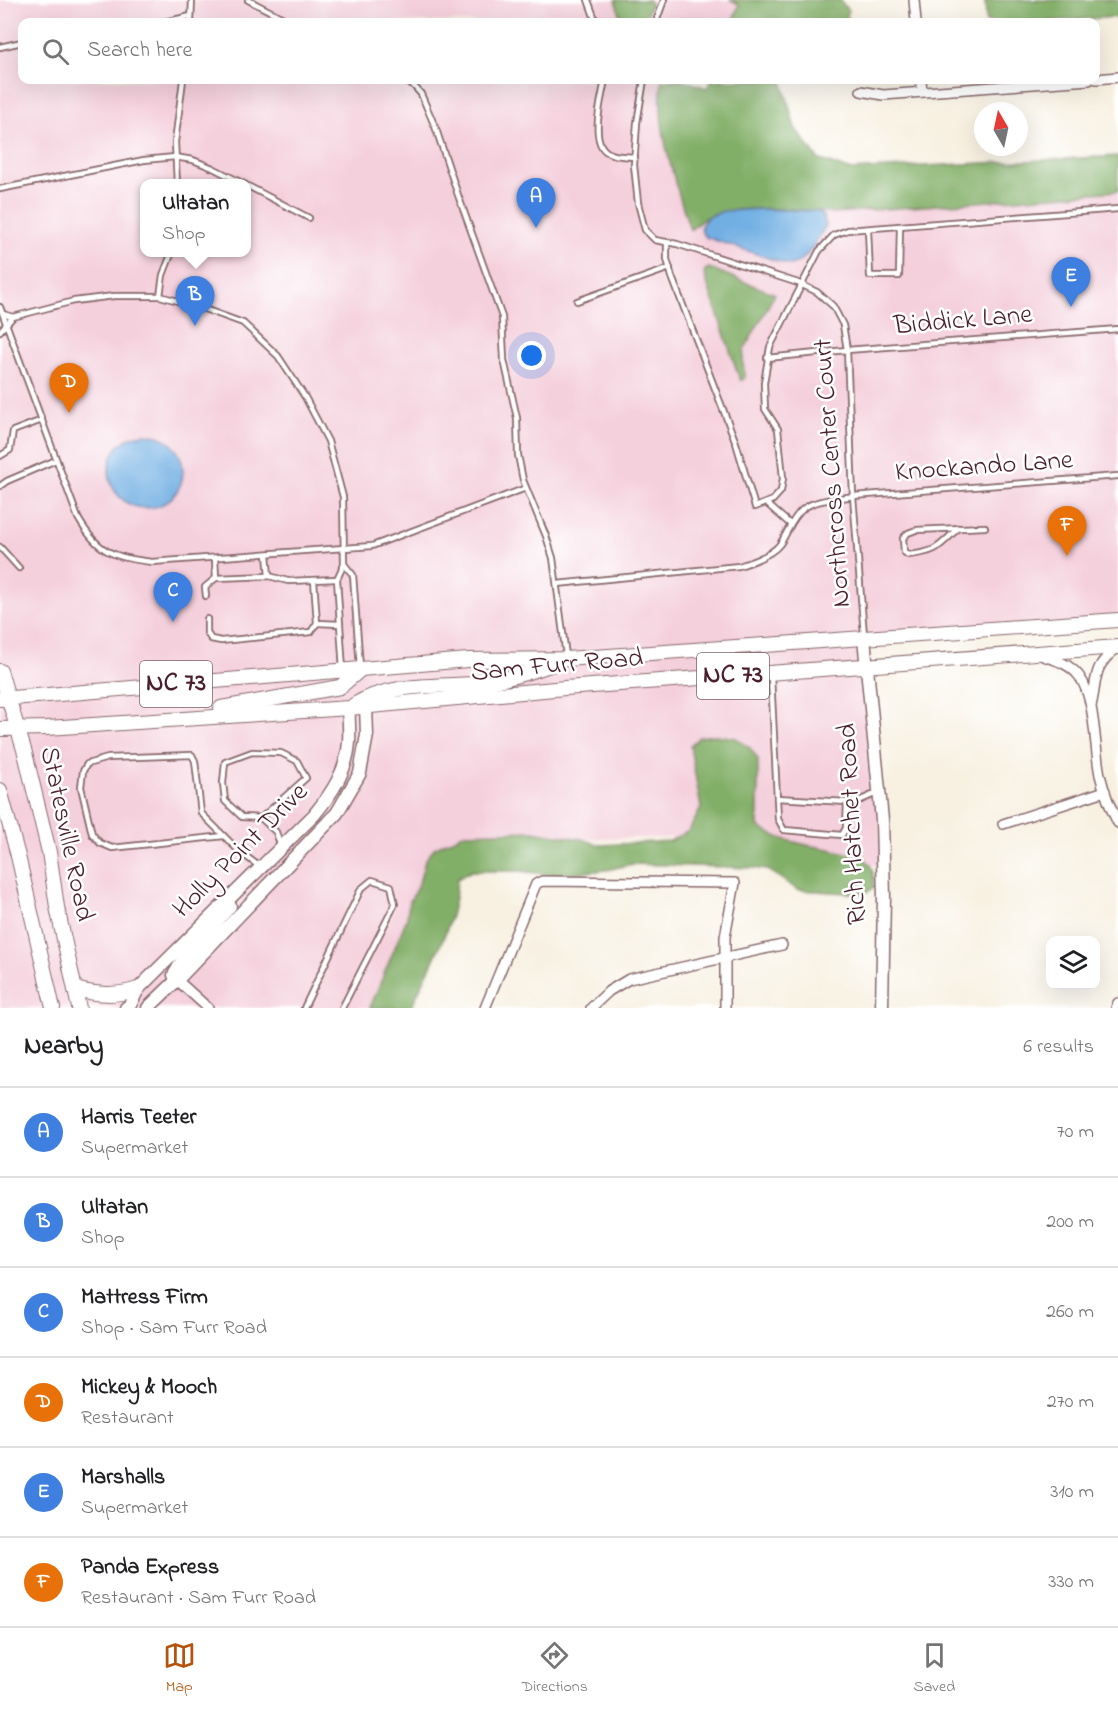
<!DOCTYPE html>
<meta charset="utf-8">
<style>
:root{--surface:#fff;--page:#f2f2f2;--text:#202124;--muted:#757577;--line:#e0e0e0;--accent:#b45309}
body{margin:0;font-family:"Indie Flower",sans-serif;background:var(--page);color:var(--text)}
.controls{position:absolute;right:18px;bottom:18px;display:grid;overflow:hidden;border-radius:12px;box-shadow:0 6px 24px #0002}
.controls button{width:54px;height:54px;display:grid;place-items:center;padding:0;border:0;border-bottom:2px solid var(--line);background:var(--surface);color:var(--text);font:30px sans-serif}
.compass{position:absolute;left:974px;top:102px;width:54px;height:54px;border-radius:50%;background:var(--surface);box-shadow:0 6px 24px #0002;rotate:351deg}
.you{position:absolute;left:532px;top:356px;width:21px;height:21px;margin:-15px;border:4px solid #fff;border-radius:50%;background:#1a73e8;box-shadow:0 0 0 9px #1a73e833}
.badge{display:grid;place-items:center;width:39px;height:39px;border-radius:50%;background:var(--accent);color:#fff;font-size:20px;font-weight:700}
.pin{position:absolute;translate:-50% -50px;filter:drop-shadow(0 2px 3px #0008)}
.pin::after{content:'';position:absolute;top:32px;width:21px;height:18px;background:inherit;clip-path:polygon(0 0,100% 0,50% 100%)}
.popup{position:absolute;left:140px;top:179px;width:111px;height:78px;box-sizing:border-box;display:grid;place-content:center;border-radius:12px;background:var(--surface);filter:drop-shadow(0 2px 4px #0005);font-size:20px;white-space:nowrap;color:var(--muted)}
.popup b{font-size:22px;color:var(--text)}
.popup::after{content:'';position:absolute;left:50%;top:100%;margin-left:-12px;border:12px solid transparent;border-top-color:var(--surface)}
.list{margin:0;padding:0;list-style:none}
h2{display:flex;justify-content:space-between;align-items:center;height:78px;margin:0;padding:0 24px;font-size:26px}
h2 small{font-size:20px;font-weight:400;color:var(--muted)}
.list li{display:grid;grid-template-columns:39px 1fr auto;gap:18px;align-items:center;box-sizing:border-box;height:90px;padding:0 24px;border-top:2px solid var(--line)}
.list b{display:block;font-size:22px;white-space:nowrap}
.list p{margin:0;font-size:20px;white-space:nowrap;color:var(--muted)}
.list em{font-size:20px;font-style:normal;color:var(--muted)}
.icon{flex:none;width:33px;height:33px;fill:none;stroke:currentColor;stroke-width:2;stroke-linecap:round;stroke-linejoin:round}
.map{position:relative;flex:none;width:1118px;height:1008px;overflow:hidden}
.search{position:absolute;background:var(--surface);box-shadow:0 6px 24px #0002;left:18px;right:18px;top:18px;height:66px;display:flex;align-items:center;gap:15px;box-sizing:border-box;padding:0 21px;border-radius:12px;color:var(--muted);font-size:22px}
.sheet{height:618px;background:var(--surface)}
nav{display:flex;justify-content:space-around;align-items:center;box-sizing:border-box;height:84px;border-top:2px solid var(--line);background:var(--surface);font-size:16px;color:var(--muted)}
nav a{display:grid;justify-items:center;gap:3px}
nav .on{color:var(--accent)}
.map>svg:first-child{display:block}
.built{fill:#f4cfdc;fill-rule:evenodd}
.forest{fill:#82af67;stroke:#666749;stroke-width:1.5}
.water{fill:#71afe3;stroke:#5e6787;stroke-width:1.5}
.lines{fill:none;stroke-linecap:round;stroke-linejoin:round}
.lane-casing{stroke:#87686b;stroke-width:8}
.street-casing{stroke:#87686b;stroke-width:12}
.secondary-casing{stroke:#87686b;stroke-width:15}
.primary-casing{stroke:#87686b;stroke-width:16}
.lane{stroke:#fff;stroke-width:4.5}
.street{stroke:#fff;stroke-width:9}
.secondary{stroke:#fff;stroke-width:12}
.primary{stroke:#fff;stroke-width:14}
.labels{text-anchor:middle;dominant-baseline:central;stroke-width:5;stroke-linejoin:round;paint-order:stroke}
.shield{fill:#fff;stroke:#80626b;stroke-width:1.5}
.shield-label{font-size:26px;font-weight:bold;fill:#4a1f2b}
.street-label{font-size:27px;fill:#4a1f2b;stroke:#fff}
</style>
<div class="map">
<svg width="1118" height="1008" viewBox="0 0 1118 1008">
<rect width="100%" height="100%" fill="#fff"/>
<filter id="ink" filterUnits="userSpaceOnUse"><feTurbulence type="fractalNoise" baseFrequency=".0167" numOctaves="2"/><feDisplacementMap in="SourceGraphic" scale="12" xChannelSelector="R" yChannelSelector="G"/><feConvolveMatrix kernelMatrix="1 2 1 2 8 2 1 2 1" color-interpolation-filters="sRGB"/></filter>
<filter id="wash" filterUnits="userSpaceOnUse"><feTurbulence type="fractalNoise" baseFrequency=".008" numOctaves="4" result="noise"/><feDisplacementMap in="SourceGraphic" scale="24" xChannelSelector="R" yChannelSelector="G"/><feGaussianBlur stdDeviation="1.35" result="paint"/><feColorMatrix in="noise" values="0 0 0 0 0 0 0 0 0 0 0 0 0 0 0 0 0 1.4 0 .05"/><feComposite in="paint" operator="in"/></filter>
<g filter="url(#wash)">
<rect width="100%" height="100%" fill="#f8f1e2"/>
<path class="built" d="M0 0H731L739 5 732 22H22V80H662L660 94 669 161 690 229 707 217 810 209 834 213 1118 191V620L864 638 883 867 742 837 468 840 381 1008H0ZM144 184H246V252H144Z"/>
<g class="forest">
<path d="M615 0H649L651 4 646 16 639 22H628L620 15Z"/>
<path d="M731 0H840L848 10 847 22H732L739 5Z"/>
<path d="M985 0H1118V17L1051 21 1049 22H986Z"/>
<path d="M662 80H683L707 88 711 80H784L783 84 795 128 818 159 849 170 1118 156V191L834 213C807 209 734 205 709 216 702 219 696 225 690 230 676 184 655 128 662 80Z"/>
<path d="M709 268 775 294 744 350 743 363 745 378 742 380H740L704 274 705 270Z"/>
<path d="M716 735 736 738 750 748 758 759V826C784 845 816 845 846 853 852 854 860 855 864 858 874 866 874 877 874 888L863 894 798 890 768 870 753 868 632 864 607 870 553 875 519 871H471L457 879C455 928 430 964 411 1008H370L407 918 409 903 419 883 425 861 434 848 465 833 533 831 581 839 601 845 670 841 689 831 701 808 690 746 699 737Z"/>
</g>
<g class="water">
<path d="M757 209 818 211 823 216 826 225C816 240 808 263 789 265L706 237 702 233 701 226 707 217 724 211Z"/>
<circle cx="146" cy="471" r="37"/>
</g>
</g>
<g filter="url(#ink)">
<g class="lines">
<defs>
<g id="lane">
<path d="M248 0 291 22"/>
<path d="M588 0 596 22"/>
<path d="M164 22 191 16"/>
<path d="M191 22 192 0"/>
<path d="M656 22 664 0"/>
<path d="M0 47 22 42"/>
<path d="M402 80 413 85 421 94 436 129 458 195 502 317 504 360 517 418 518 455 523 480 546 536 553 558 566 656"/>
<path d="M605 80C602 97 589 141 607 152 614 157 626 156 635 157"/>
<path d="M644 80 637 123 634 165 638 203 645 230 655 240 677 244 798 283 817 292 833 306 843 325 847 350 853 496 864 635"/>
<path d="M177 184 175 142 183 80"/>
<path d="M246 185 309 218"/>
<path d="M0 189 144 160 175 157 193 160 213 168 244 184"/>
<path d="M868 229 870 276H899L900 226"/>
<path d="M667 242V259L672 277 736 443 755 507 773 500 781 491 783 478 778 429 765 409 764 383 770 347 819 251 834 235 848 230 1118 209"/>
<path d="M160 296 163 275 172 252"/>
<path d="M577 301 670 268"/>
<path d="M0 307 78 518C98 553 113 557 152 562L372 546 526 488"/>
<path d="M3 314 13 317 74 301 114 296H160L196 306 243 323 278 356 305 397 328 441 343 497 344 564 337 579 343 670"/>
<path d="M0 331 13 317"/>
<path d="M767 358 847 350 1118 329"/>
<path d="M0 456 10 450 13 431 42 420"/>
<path d="M0 486 7 481 56 460"/>
<path d="M766 503 790 524"/>
<path d="M958 528C938 548 937 552 908 555L904 552 903 538 908 533 916 530 985 527"/>
<path d="M0 547 19 568"/>
<path d="M267 554 269 576"/>
<path d="M215 558 216 578 269 576 288 581 337 579"/>
<path d="M344 564 353 575 360 667"/>
<path d="M314 580 317 623 340 624"/>
<path d="M557 584 739 566C752 562 772 555 780 544 788 532 792 518 803 509 815 499 839 499 853 496L1118 476"/>
<path d="M206 596 205 587 216 578"/>
<path d="M207 619V633L211 639 221 641 311 632 317 623"/>
<path d="M771 676 778 819 784 830 842 835 846 828 847 802"/>
<path d="M252 752 281 753 297 761 306 778 261 818 242 817 225 801 223 783 225 762Z"/>
<path d="M777 798 847 802 861 800 877 793"/>
<path d="M261 818 276 832 281 847"/>
<path d="M224 836 112 848 100 843 92 834 81 787 83 771 87 764 108 758 192 755 195 761 201 813 239 851 260 867"/>
<path d="M304 1008 361 889 372 880 391 886 395 904 342 1008"/>
</g>
<g id="street">
<path d="M914 0 916 22"/>
<path d="M1096 79 1118 77"/>
<path d="M921 80 922 92"/>
<path d="M861 91 883 95 1089 80"/>
<path d="M1043 656C1056 660 1070 664 1079 676 1096 699 1094 746 1100 775 1104 791 1110 808 1118 823"/>
<path d="M1091 706C1098 678 1091 668 1117 648"/>
<path d="M1003 824 1105 791"/>
<path d="M177 980 208 1008"/>
<path d="M485 1008 536 884 542 881 735 883 725 937V1008"/>
<path d="M591 1008 609 991 629 979 782 945"/>
<path d="M1116 1008 1118 1003"/>
</g>
<g id="secondary">
<path d="M864 638 882 820 884 897 882 1008"/>
<path d="M176 979 174 975 181 963 230 906"/>
<path d="M126 1008 130 1005 138 989 314 815C332 793 347 771 349 742 350 731 348 719 349 708"/>
<path d="M148 1008 177 980 337 813 360 773 367 735 366 706"/>
</g>
<g id="primary">
<path d="M0 671 25 753 49 852 57 907 79 1008"/>
<path d="M0 699 468 660 566 659 1118 620"/>
<path d="M354 705C392 681 441 688 484 683 509 679 533 671 556 663"/>
<path d="M221 708 340 687 360 670"/>
<path d="M0 729 47 728 349 708 565 688 1118 647"/>
<path d="M0 790 18 856 53 1008"/>
<path d="M75 989C98 995 116 996 138 989"/>
</g>
</defs>
<use href="#lane" class="lane-casing"/>
<use href="#street" class="street-casing"/>
<use href="#secondary" class="secondary-casing"/>
<use href="#primary" class="primary-casing"/>
<use href="#lane" class="lane"/>
<use href="#street" class="street"/>
<use href="#secondary" class="secondary"/>
<use href="#primary" class="primary"/>
</g>
</g>
<g class="labels">
<g class="shield">
<rect x="697" y="653" width="72" height="46" rx="4.5"/>
<rect x="140" y="661" width="72" height="46" rx="4.5"/>
</g>
<g class="shield-label">
<text x="733" y="676">NC 73</text>
<text x="176" y="684">NC 73</text>
</g>
<g class="street-label">
<text transform="translate(963 321) rotate(-5)">Biddick Lane</text>
<text transform="translate(984 467) rotate(-4)">Knockando Lane</text>
<text transform="translate(833 473) rotate(-94)">Northcross Center Court</text>
<text transform="translate(557 666) rotate(-5)">Sam Furr Road</text>
<text transform="translate(853 824) rotate(-93)">Rich Hatchet Road</text>
<text transform="translate(66 834) rotate(78)">Statesville Road</text>
<text transform="translate(241 851) rotate(-45)">Holly Point Drive</text>
</g>
</g>
</svg>
<div class="controls">
<button><svg class="icon" aria-label="layers" viewBox="0 0 24 24"><path d="M12 4l9 5-9 5-9-5zM3 14l9 5 9-5"/></svg></button>
</div>
<svg class="compass" viewBox="-18 -18 36 36"><path d="M0-13l5 13h-10z" fill="#e53935"/><path d="M0 13l5-13h-10z" fill="#757577"/></svg>
<div class="you"></div>
<div class="pin badge" style="left:536px;top:228px;background:#3f7fe0">A</div>
<div class="pin badge" style="left:195px;top:326px;background:#3f7fe0">B</div>
<div class="popup"><b>Ultatan</b>Shop</div>
<div class="pin badge" style="left:173px;top:622px;background:#3f7fe0">C</div>
<div class="pin badge" style="left:69px;top:413px;background:#e8710a">D</div>
<div class="pin badge" style="left:1071px;top:307px;background:#3f7fe0">E</div>
<div class="pin badge" style="left:1067px;top:556px;background:#e8710a">F</div>
<div class="search"><svg class="icon" aria-label="search" viewBox="0 0 24 24"><circle cx="10" cy="10" r="6"/><path d="M15 15l6 6"/></svg>Search here</div>
</div>
<section class="sheet">
<h2>Nearby<small>6 results</small></h2>
<ul class="list">
<li><span class="badge" style="background:#3f7fe0">A</span><div><b>Harris Teeter</b><p>Supermarket</p></div><em>70 m</em></li>
<li><span class="badge" style="background:#3f7fe0">B</span><div><b>Ultatan</b><p>Shop</p></div><em>200 m</em></li>
<li><span class="badge" style="background:#3f7fe0">C</span><div><b>Mattress Firm</b><p>Shop · Sam Furr Road</p></div><em>260 m</em></li>
<li><span class="badge" style="background:#e8710a">D</span><div><b>Mickey &amp; Mooch</b><p>Restaurant</p></div><em>270 m</em></li>
<li><span class="badge" style="background:#3f7fe0">E</span><div><b>Marshalls</b><p>Supermarket</p></div><em>310 m</em></li>
<li><span class="badge" style="background:#e8710a">F</span><div><b>Panda Express</b><p>Restaurant · Sam Furr Road</p></div><em>330 m</em></li>
</ul>
</section>
<nav>
<a class="on"><svg class="icon" aria-label="map" viewBox="0 0 24 24"><path d="M3 6l6-2 6 2 6-2v14l-6 2-6-2-6 2zM9 4v14M15 6v14"/></svg>Map</a>
<a><svg class="icon" aria-label="directions" viewBox="0 0 24 24"><path d="M12 3l9 9-9 9-9-9zM9 14v-3h6M13 9l2 2-2 2"/></svg>Directions</a>
<a><svg class="icon" aria-label="saved" viewBox="0 0 24 24"><path d="M7 4h10v16l-5-4-5 4z"/></svg>Saved</a>
</nav>
